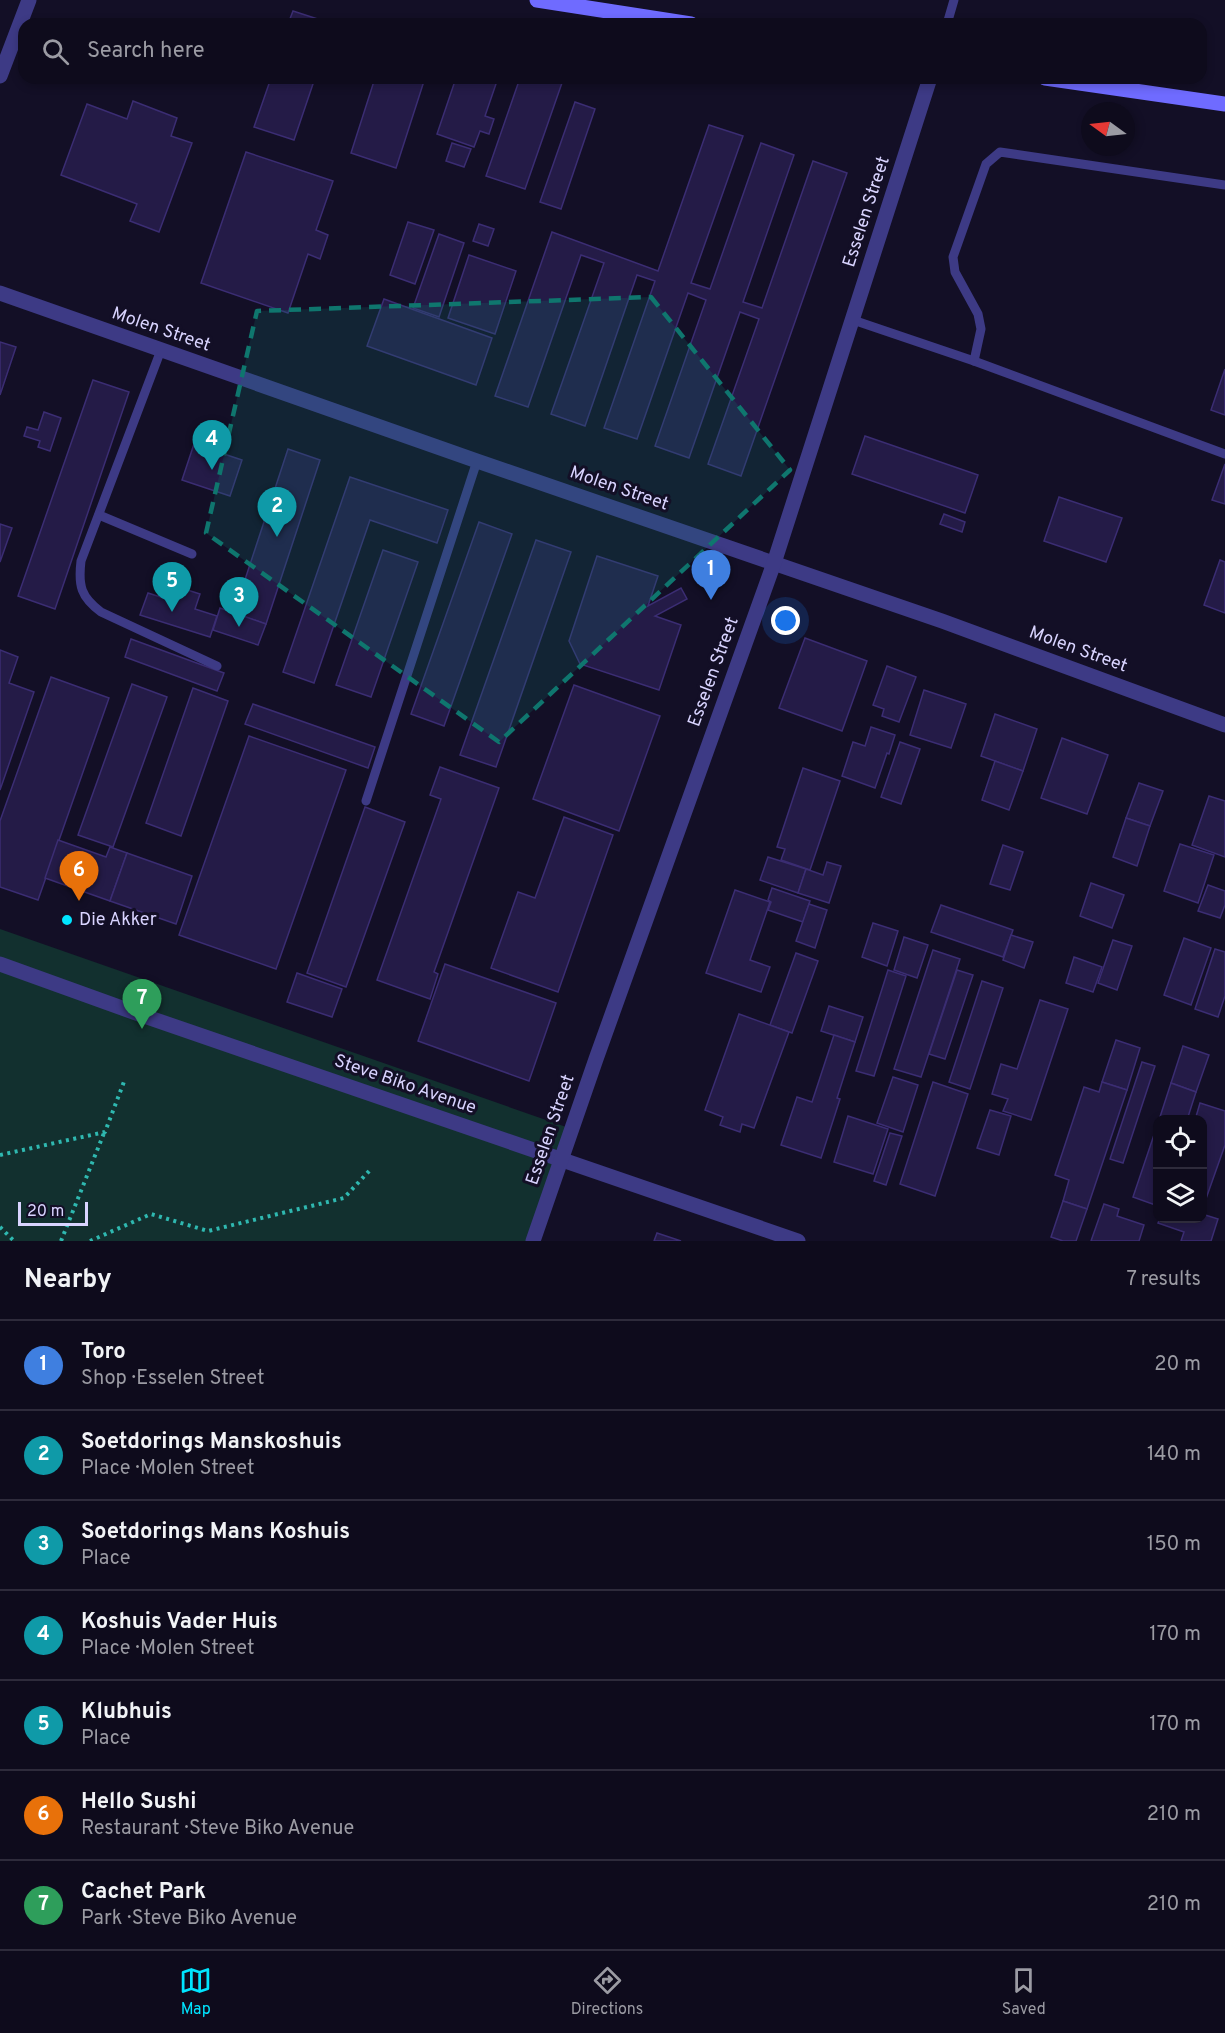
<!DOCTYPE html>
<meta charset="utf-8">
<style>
:root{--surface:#0e0b1c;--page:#1c1929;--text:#f1f3f6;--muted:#9b9ba3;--line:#2e2b3b;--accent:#00e5ff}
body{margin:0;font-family:Overpass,sans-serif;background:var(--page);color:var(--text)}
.controls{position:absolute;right:18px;bottom:18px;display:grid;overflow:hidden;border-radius:12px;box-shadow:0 3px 9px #0003}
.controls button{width:54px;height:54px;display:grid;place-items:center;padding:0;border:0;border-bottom:2px solid var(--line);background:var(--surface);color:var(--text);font:30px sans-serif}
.compass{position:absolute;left:1081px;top:102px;width:54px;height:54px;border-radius:50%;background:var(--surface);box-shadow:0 3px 9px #0003;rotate:285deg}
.scale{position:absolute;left:18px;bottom:15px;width:70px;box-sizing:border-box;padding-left:6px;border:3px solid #d9d4ff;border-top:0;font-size:16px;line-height:21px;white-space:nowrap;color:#d9d4ff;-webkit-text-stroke:4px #130f26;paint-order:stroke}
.you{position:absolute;left:786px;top:621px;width:21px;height:21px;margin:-15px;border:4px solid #fff;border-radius:50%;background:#1a73e8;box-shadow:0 0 0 9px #1a73e833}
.badge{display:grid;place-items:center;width:39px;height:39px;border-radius:50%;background:var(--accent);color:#fff;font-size:20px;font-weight:700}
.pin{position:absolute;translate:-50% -50px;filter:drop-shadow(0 2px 3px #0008)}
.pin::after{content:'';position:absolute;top:32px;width:21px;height:18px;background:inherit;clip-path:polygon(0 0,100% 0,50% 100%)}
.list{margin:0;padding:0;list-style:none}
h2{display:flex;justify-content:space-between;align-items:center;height:78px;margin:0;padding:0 24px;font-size:26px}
h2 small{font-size:20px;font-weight:400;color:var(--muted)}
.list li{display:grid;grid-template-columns:39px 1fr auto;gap:18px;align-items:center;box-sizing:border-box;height:90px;padding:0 24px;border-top:2px solid var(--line)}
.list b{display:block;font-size:22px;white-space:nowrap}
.list p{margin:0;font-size:20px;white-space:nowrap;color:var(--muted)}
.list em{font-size:20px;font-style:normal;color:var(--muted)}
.icon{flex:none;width:33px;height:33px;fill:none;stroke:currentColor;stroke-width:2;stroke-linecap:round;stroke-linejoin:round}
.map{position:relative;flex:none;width:1225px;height:1241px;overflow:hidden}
.search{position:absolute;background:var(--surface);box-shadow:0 3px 9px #0003;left:18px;right:18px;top:18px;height:66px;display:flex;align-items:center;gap:15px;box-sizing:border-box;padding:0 21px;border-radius:18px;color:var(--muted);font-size:22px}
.sheet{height:708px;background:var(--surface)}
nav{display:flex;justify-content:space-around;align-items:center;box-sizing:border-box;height:84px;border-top:2px solid var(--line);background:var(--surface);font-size:16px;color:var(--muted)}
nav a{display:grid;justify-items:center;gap:3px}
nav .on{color:var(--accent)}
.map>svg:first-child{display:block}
.green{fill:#12302f}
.building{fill:#241b47;stroke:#3b2d73;stroke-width:1.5}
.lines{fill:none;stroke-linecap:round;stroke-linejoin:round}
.path{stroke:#2fb8b0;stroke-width:4;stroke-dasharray:3 4.5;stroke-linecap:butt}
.service{stroke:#3d3a85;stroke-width:9}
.minor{stroke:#3d3a85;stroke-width:15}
.secondary{stroke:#6f6bff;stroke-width:15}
.marked{fill:#0f766e;fill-opacity:0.2;stroke:#0f766e;stroke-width:4.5;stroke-dasharray:12 8;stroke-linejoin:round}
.poi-dot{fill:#00e5ff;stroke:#130f26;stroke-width:2}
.labels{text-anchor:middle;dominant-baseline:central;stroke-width:6;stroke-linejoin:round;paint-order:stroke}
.street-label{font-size:18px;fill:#d9d4ff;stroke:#130f26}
.poi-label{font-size:18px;fill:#d9d4ff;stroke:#130f26;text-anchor:start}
</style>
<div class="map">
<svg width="1225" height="1241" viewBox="0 0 1225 1241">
<rect width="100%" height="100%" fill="#130f26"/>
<path class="green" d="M0 929 569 1128 530 1241H0Z"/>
<g class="building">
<path d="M293 11 333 24H288Z"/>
<path d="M271 78H315L294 140 254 127Z"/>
<path d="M375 78H425L396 168 351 153Z"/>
<path d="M456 78H498L485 116 494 119 489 134 480 131 474 147 437 134Z"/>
<path d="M520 78H557L563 80 525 189 486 176Z"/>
<path d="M133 101 177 118 171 136 192 143 159 232 130 221 137 204 61 175 87 104 127 119Z"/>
<path d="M575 102 595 109 561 209 540 202Z"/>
<path d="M709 125 743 136 691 283 710 289 761 143 794 155 743 302 762 308 813 161 847 173 741 476 708 464 759 319 740 312 689 458 655 446 706 300 688 293 637 439 604 428 655 281 637 275 585 426 551 414 604 263 581 255 528 407 495 396 552 232 658 271Z"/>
<path d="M452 143 471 149 464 167 446 161Z"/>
<path d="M246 152 333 181 316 230 328 235 320 259 308 254 288 313 201 283Z"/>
<path d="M408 222 434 230 415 284 390 275Z"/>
<path d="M479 224 494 229 488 246 473 241Z"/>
<path d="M439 234 464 243 439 317 413 308Z"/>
<path d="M469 255 516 271 495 334 448 318Z"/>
<path d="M384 299 492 338 476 385 367 346Z"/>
<path d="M0 342 16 347 0 395Z"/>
<path d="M1225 369V415L1211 410Z"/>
<path d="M93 380 129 392 55 609 18 596Z"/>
<path d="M44 412 61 418 50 451 38 447 40 441 24 436 27 427 38 430Z"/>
<path d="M865 436 978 475 965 513 852 474Z"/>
<path d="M194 444 242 460 230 496 182 480Z"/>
<path d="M288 449 320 460 266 624 234 613Z"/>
<path d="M1225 464V504L1212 500Z"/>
<path d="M350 477 448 510 437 543 370 520 314 683 283 672Z"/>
<path d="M1059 497 1122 518 1106 562 1044 541Z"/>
<path d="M944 514 965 522 962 532 940 524Z"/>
<path d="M479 522 512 534 444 726 411 714Z"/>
<path d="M0 524 12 528 0 562Z"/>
<path d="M536 540 571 552 496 767 460 755Z"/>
<path d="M383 550 418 562 371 697 336 685Z"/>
<path d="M597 556 658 576 648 606 681 588 687 599 655 616 681 625 659 690 580 664 569 641Z"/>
<path d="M1220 560 1225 562V613L1204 605Z"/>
<path d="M178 587 200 594 195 609 217 616 210 637 140 615 148 593 173 601Z"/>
<path d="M220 608 266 624 258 645 213 630Z"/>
<path d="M805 638 867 661 842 731 779 708Z"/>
<path d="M131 639 224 673 217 691 125 657Z"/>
<path d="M0 650 18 657 9 683 34 692 0 790Z"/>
<path d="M887 666 916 677 899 722 882 716 884 709 873 705Z"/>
<path d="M51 677 109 698 38 900 0 887V821Z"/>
<path d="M132 684 167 697 113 847 78 835Z"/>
<path d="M574 685 660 716 619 831 533 799Z"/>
<path d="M193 688 228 701 181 836 146 823Z"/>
<path d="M924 690 966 704 951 748 910 735Z"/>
<path d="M253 704 375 747 368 768 245 724Z"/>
<path d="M995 714 1037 729 1023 771 981 756Z"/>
<path d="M871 727 895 735 889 754 887 753 875 788 842 776 853 742 865 746Z"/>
<path d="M249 736 346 770 276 969 179 935Z"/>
<path d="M1062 738 1108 755 1087 814 1041 798Z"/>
<path d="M900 742 920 749 901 804 881 797Z"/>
<path d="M995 761 1023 771 1009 810 982 800Z"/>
<path d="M440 767 499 788 434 972 438 974 430 999 377 980 441 799 430 795Z"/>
<path d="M803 768 840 781 810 870 781 860 785 849 777 847Z"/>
<path d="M1139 783 1163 791 1150 826 1126 818Z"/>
<path d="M1209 796 1225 801V857L1192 845Z"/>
<path d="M365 807 405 822 346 987 307 973Z"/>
<path d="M564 817 613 835 558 992 491 968 518 892 535 898Z"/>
<path d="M1126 818 1150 826 1137 866 1113 857Z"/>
<path d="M58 840 106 857 110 847 127 853 110 901 45 878Z"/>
<path d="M1180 844 1214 855 1198 903 1164 891Z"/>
<path d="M1003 845 1023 852 1010 890 990 884Z"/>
<path d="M127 853 192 876 176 924 110 901Z"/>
<path d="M768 857 806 869 798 893 760 880Z"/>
<path d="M827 862 841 866 829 903 798 893 806 869 823 875Z"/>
<path d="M1091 883 1124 895 1112 928 1080 916Z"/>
<path d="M1208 885 1225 891V905L1220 918 1198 911Z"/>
<path d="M772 888 810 901 803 922 768 910 771 902 768 900Z"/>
<path d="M735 890 770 902 750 960 770 967 761 992 706 973Z"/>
<path d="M809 904 827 910 815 948 796 941Z"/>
<path d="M941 905 1013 930 1003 957 931 932Z"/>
<path d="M873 923 898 931 887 966 862 957Z"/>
<path d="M1011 935 1033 942 1024 968 1003 960Z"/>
<path d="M904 937 928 945 917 978 894 970Z"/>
<path d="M1184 938 1211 948 1191 1005 1164 995Z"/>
<path d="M1113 940 1132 946 1117 990 1098 983Z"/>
<path d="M1215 949 1225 952V996L1218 1017 1195 1009Z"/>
<path d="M933 950 960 959 921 1077 894 1069Z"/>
<path d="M796 953 818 961 792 1033 770 1025Z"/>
<path d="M1074 957 1102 967 1093 992 1066 983Z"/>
<path d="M445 964 556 1003 529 1081 418 1041Z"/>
<path d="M888 970 906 976 874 1076 856 1071Z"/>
<path d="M957 970 973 975 945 1059 929 1054Z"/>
<path d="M297 973 342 989 332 1017 287 1002Z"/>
<path d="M982 981 1003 988 970 1089 949 1082Z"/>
<path d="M1040 1000 1068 1009 1031 1120 1003 1111 1008 1099 992 1094 1001 1064 1017 1069Z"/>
<path d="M829 1006 863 1017 855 1042 821 1031Z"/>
<path d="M739 1014 789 1032 754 1128 742 1124 740 1132 720 1125 723 1117 705 1110Z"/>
<path d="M834 1035 855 1042 837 1098 840 1099 821 1158 781 1145 797 1097 812 1102Z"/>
<path d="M1116 1040 1140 1048 1127 1090 1102 1082Z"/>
<path d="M1183 1046 1209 1055 1196 1092 1171 1083Z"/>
<path d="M1142 1062 1155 1066 1123 1163 1110 1159Z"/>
<path d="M893 1077 918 1085 903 1132 877 1123Z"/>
<path d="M933 1082 968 1094 935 1196 900 1184Z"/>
<path d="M1102 1082 1127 1090 1087 1209 1063 1201 1069 1180 1055 1175 1084 1087 1099 1092Z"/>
<path d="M1171 1083 1196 1092 1187 1120H1159Z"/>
<path d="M1200 1103 1225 1111V1145L1202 1210V1120H1195Z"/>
<path d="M990 1110 1011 1116 999 1155 977 1148Z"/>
<path d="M848 1116 888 1129 873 1174 834 1162Z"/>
<path d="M1158 1123V1206L1133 1197Z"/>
<path d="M890 1133 902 1136 886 1185 874 1181Z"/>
<path d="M1063 1201 1087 1209 1076 1241H1063L1051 1237Z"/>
<path d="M1104 1204 1119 1209 1117 1216 1144 1225 1139 1241H1091Z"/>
<path d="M1202 1214 1218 1219 1211 1241H1181L1184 1232 1158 1223 1160 1218H1202Z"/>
<path d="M657 1233 681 1241H654Z"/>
</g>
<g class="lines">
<g class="path">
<path d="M0 1155 105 1132 125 1079"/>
<path d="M0 1227 14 1241"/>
<path d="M61 1241 104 1133"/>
<path d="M90 1241 151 1214 208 1231 344 1198 371 1169"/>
</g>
<g class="service">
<path d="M947 24 954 0"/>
<path d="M853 320 974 361 1225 454"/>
<path d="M161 350 81 561C78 586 81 597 101 612L217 666"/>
<path d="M974 361 981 329 978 314 955 272 953 257 986 164 1000 152 1225 185"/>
<path d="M99 515 192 554"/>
<path d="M366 801 477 461"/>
</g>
<g class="minor">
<path d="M0 76 29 0"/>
<path d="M0 293 477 461 942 621 1225 725"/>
<path d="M0 964 147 1017 798 1241"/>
<path d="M533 1241 596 1059 774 563 930 78"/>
</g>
<g class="secondary">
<path d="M537 0 691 24"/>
<path d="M1045 78 1225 104"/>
</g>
</g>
<path class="marked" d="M651 297 790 470 499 742 206 533 257 311Z"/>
<circle class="poi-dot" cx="67" cy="920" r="6"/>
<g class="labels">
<g class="street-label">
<text transform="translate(867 212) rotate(-72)">Esselen Street</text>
<text transform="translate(161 330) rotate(19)">Molen Street</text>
<text transform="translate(619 489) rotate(19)">Molen Street</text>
<text transform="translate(1078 650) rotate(20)">Molen Street</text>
<text transform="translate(714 672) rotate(-70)">Esselen Street</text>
<text transform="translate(405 1085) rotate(19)">Steve Biko Avenue</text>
<text transform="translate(551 1130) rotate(-71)">Esselen Street</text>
</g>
<g class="poi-label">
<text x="79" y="920">Die Akker</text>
</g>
</g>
</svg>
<div class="controls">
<button><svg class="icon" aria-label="locate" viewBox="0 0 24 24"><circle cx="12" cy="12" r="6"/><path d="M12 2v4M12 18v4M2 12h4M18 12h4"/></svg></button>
<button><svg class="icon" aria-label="layers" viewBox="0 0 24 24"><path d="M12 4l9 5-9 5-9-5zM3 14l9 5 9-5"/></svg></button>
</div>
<svg class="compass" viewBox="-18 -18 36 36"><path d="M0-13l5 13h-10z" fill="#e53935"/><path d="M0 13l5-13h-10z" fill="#9b9ba3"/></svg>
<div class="scale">20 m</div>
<div class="you"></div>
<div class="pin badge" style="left:711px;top:600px;background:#3f7fe0">1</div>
<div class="pin badge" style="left:277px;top:537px;background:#0f9aa8">2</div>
<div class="pin badge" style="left:239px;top:627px;background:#0f9aa8">3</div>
<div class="pin badge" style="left:212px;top:470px;background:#0f9aa8">4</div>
<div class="pin badge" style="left:172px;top:612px;background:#0f9aa8">5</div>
<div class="pin badge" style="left:79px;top:901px;background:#e8710a">6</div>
<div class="pin badge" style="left:142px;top:1029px;background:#2e9e5b">7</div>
<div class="search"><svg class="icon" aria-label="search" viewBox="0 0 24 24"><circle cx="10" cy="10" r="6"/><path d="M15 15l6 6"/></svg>Search here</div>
</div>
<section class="sheet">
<h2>Nearby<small>7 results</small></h2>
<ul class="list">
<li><span class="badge" style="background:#3f7fe0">1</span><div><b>Toro</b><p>Shop · Esselen Street</p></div><em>20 m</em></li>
<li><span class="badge" style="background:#0f9aa8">2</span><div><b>Soetdorings Manskoshuis</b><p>Place · Molen Street</p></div><em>140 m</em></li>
<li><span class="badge" style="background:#0f9aa8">3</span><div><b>Soetdorings Mans Koshuis</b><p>Place</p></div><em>150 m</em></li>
<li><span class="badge" style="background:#0f9aa8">4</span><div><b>Koshuis Vader Huis</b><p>Place · Molen Street</p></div><em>170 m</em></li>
<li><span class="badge" style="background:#0f9aa8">5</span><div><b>Klubhuis</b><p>Place</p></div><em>170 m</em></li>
<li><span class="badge" style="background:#e8710a">6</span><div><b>Hello Sushi</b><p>Restaurant · Steve Biko Avenue</p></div><em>210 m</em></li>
<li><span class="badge" style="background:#2e9e5b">7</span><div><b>Cachet Park</b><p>Park · Steve Biko Avenue</p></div><em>210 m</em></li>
</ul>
</section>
<nav>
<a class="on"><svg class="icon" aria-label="map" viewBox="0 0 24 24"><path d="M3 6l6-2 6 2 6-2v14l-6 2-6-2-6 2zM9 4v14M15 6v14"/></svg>Map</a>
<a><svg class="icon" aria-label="directions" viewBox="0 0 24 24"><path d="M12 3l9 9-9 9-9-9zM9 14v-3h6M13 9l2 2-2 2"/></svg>Directions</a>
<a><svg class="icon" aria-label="saved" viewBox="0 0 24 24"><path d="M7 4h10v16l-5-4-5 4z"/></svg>Saved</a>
</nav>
